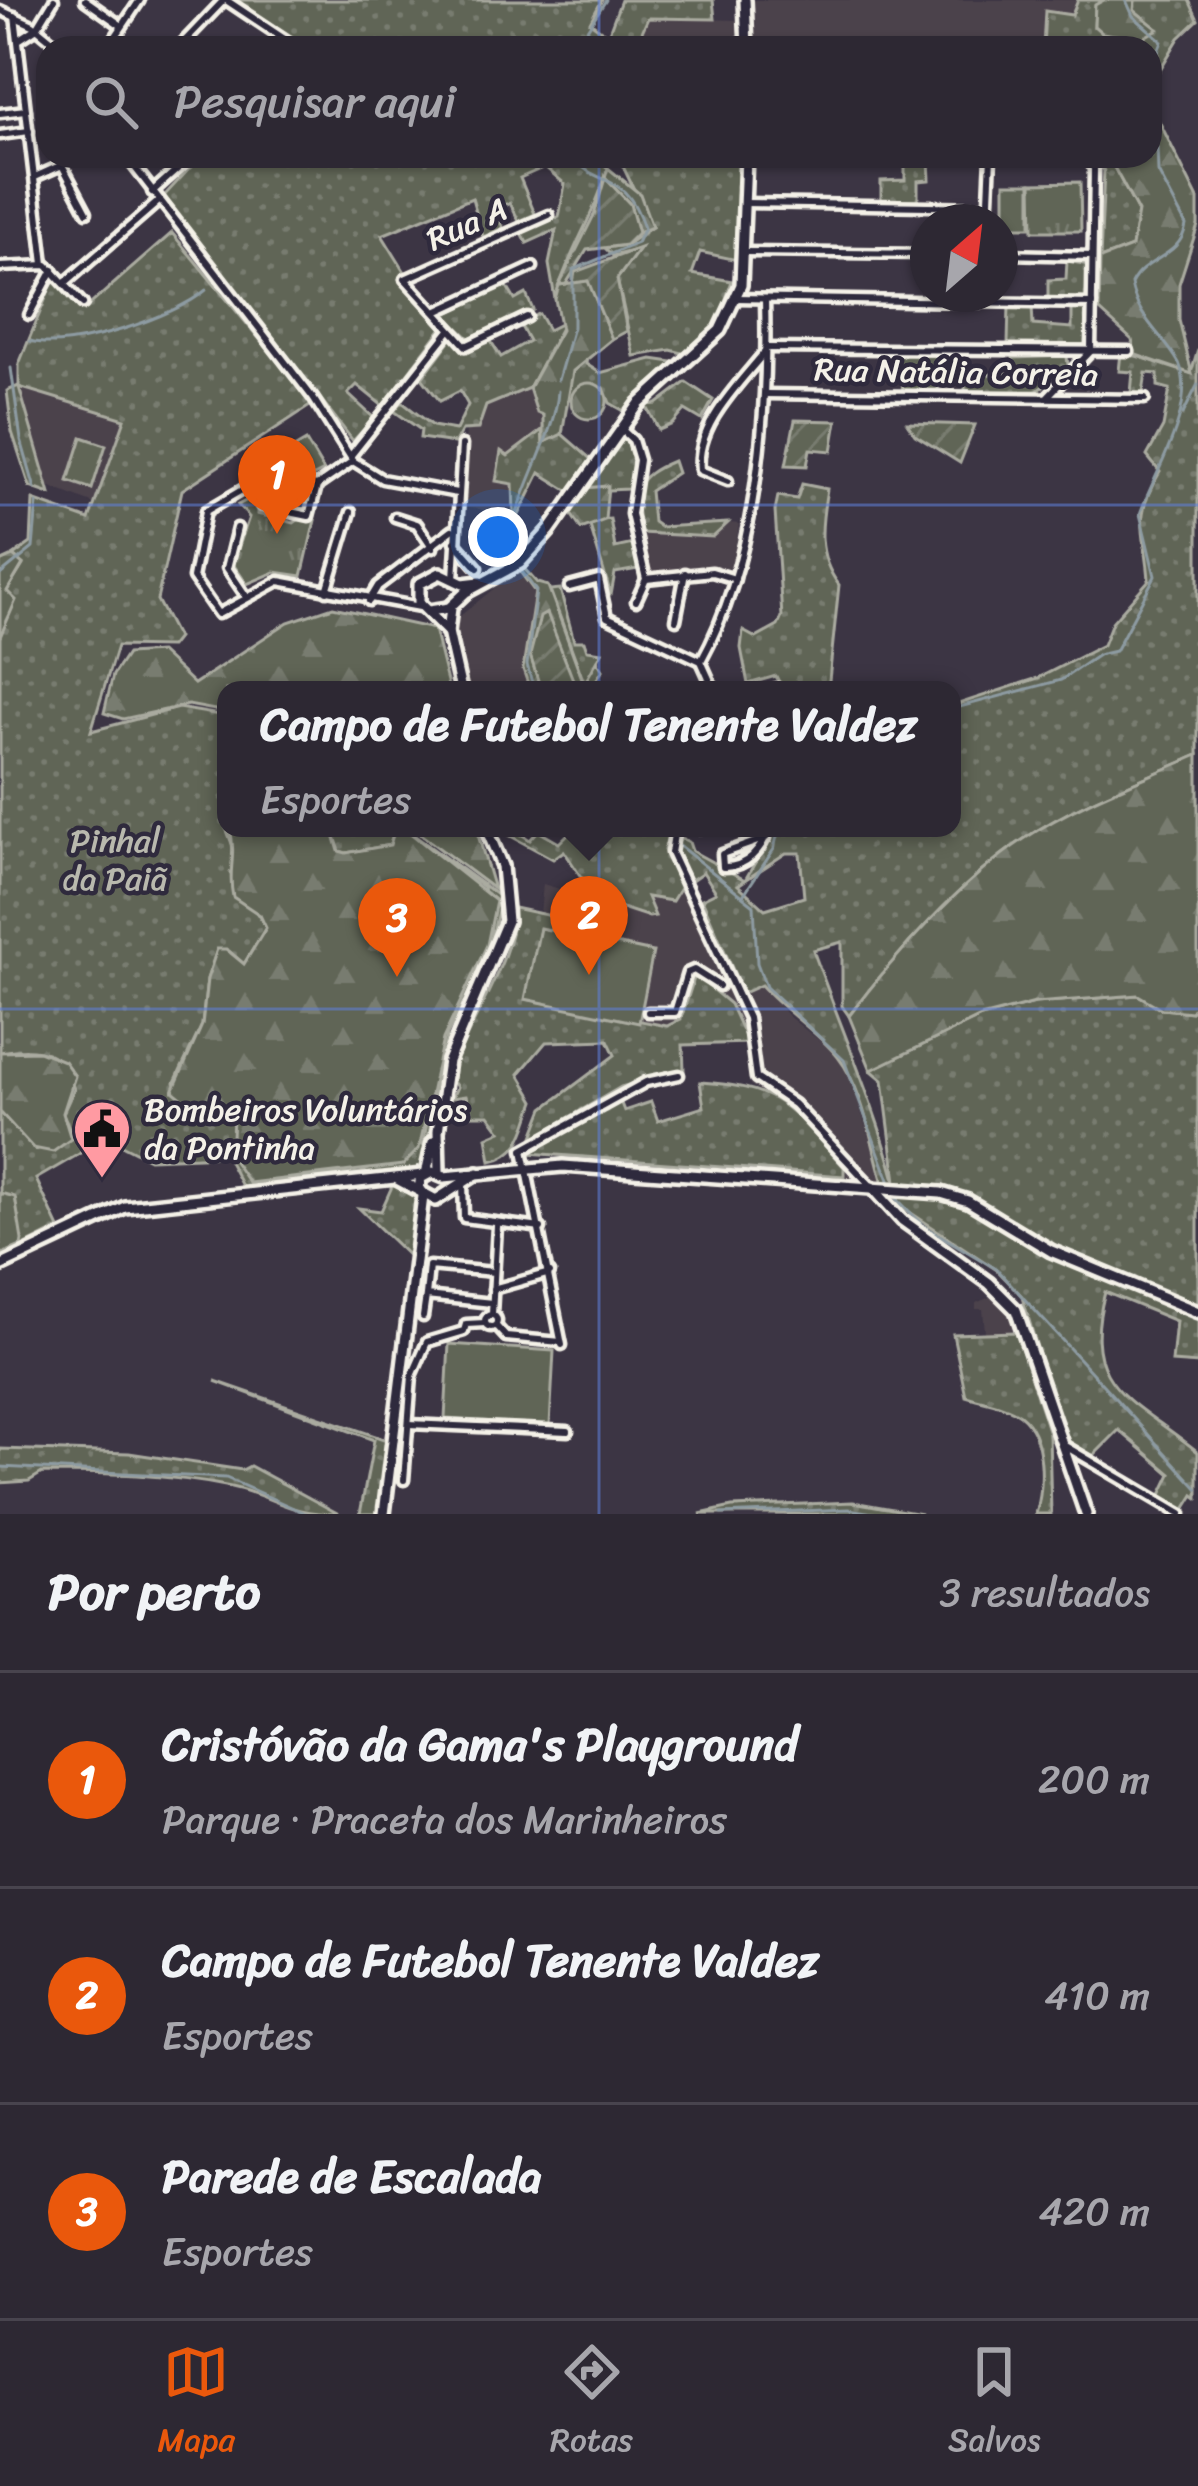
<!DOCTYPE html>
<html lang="pt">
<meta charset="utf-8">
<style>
:root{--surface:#2d2833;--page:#35303b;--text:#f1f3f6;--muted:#a7a6ac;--line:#48444e;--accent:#ea580c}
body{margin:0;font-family:Sriracha,sans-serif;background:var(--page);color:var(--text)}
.compass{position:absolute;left:910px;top:204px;width:108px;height:108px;border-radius:50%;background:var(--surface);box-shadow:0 3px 9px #0004;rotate:28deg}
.you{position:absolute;left:498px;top:537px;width:42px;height:42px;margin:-30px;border:9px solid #fff;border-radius:50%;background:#1a73e8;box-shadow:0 0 0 18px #1a73e833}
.badge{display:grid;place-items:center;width:78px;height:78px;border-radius:50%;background:var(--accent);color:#fff;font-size:39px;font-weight:700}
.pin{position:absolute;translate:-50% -99px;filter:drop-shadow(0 3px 6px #0008)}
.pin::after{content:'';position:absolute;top:63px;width:42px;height:36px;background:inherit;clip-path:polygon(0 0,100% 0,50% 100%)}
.popup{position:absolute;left:217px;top:681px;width:744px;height:156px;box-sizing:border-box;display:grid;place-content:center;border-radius:24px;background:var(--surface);filter:drop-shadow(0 3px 9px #0005);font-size:39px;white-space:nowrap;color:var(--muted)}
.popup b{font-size:45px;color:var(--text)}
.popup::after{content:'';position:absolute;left:50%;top:100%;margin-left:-24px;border:24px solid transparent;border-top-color:var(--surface)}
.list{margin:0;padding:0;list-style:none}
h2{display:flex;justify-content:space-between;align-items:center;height:156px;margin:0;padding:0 48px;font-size:51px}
h2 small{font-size:39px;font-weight:400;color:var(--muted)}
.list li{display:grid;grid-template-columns:78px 1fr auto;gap:36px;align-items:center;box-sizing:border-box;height:216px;padding:0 48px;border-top:3px solid var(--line)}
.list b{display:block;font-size:45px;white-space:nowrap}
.list p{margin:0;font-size:39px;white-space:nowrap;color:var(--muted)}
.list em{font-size:39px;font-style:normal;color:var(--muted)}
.icon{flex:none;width:66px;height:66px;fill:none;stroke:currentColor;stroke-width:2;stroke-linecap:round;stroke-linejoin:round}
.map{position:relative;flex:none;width:1198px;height:1514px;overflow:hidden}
.search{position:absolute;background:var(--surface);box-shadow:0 3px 9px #0004;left:36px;right:36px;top:36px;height:132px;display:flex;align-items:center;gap:30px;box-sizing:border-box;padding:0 42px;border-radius:36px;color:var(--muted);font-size:45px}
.sheet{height:804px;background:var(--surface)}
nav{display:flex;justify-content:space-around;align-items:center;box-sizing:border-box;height:168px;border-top:3px solid var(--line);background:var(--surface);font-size:33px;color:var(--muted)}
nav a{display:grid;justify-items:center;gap:6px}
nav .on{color:var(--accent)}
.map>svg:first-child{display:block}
.built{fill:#4c424c}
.grass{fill:url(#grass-dots);stroke:#aaaba0;stroke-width:3;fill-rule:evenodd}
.forest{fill:url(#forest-firs);stroke:#aaaba0;stroke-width:3}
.park{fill:url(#park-tufts);stroke:#aaaba0;stroke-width:3}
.garden{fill:url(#garden-furrows);stroke:#aaaba0;stroke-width:3}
.pitch{fill:#616557;stroke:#aaaba0;stroke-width:3}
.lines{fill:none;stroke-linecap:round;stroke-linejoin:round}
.stream{stroke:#8d9ba2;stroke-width:3}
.minor-casing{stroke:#f4f1e8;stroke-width:15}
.tertiary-casing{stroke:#f4f1e8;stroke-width:18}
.secondary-casing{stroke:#f4f1e8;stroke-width:18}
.minor{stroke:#2f2a3d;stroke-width:6}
.tertiary{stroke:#2f2a3d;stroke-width:9}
.secondary{stroke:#2f2a3d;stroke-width:9}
.grid{fill:none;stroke:#5e7fdd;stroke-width:3;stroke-opacity:0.55}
.labels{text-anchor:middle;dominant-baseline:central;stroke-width:9;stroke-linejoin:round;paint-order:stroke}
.street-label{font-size:33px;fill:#f4f1e8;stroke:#2f2a3d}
.park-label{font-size:33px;fill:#b9b9ae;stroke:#2f2a3d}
.poi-label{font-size:33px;fill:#f4f1e8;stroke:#2f2a3d;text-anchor:start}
</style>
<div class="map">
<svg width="1198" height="1514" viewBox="0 0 1198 1514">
<defs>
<pattern id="grass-dots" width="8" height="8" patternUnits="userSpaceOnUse" patternTransform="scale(3)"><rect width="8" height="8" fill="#616557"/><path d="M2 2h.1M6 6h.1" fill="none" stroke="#787c6f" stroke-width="1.8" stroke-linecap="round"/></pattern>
<pattern id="forest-firs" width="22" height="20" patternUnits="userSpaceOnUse" patternTransform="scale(3)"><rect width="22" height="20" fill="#616557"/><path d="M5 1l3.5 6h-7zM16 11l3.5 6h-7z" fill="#787c6f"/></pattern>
<pattern id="park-tufts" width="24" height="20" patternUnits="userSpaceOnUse" patternTransform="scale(3)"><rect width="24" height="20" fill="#616557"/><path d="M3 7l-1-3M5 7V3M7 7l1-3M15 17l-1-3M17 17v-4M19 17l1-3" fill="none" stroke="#787c6f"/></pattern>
<pattern id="garden-furrows" width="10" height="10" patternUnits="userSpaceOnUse" patternTransform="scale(3)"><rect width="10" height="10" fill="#616557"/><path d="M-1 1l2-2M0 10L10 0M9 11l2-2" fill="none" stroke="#787c6f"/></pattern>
</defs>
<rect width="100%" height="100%" fill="#3c3544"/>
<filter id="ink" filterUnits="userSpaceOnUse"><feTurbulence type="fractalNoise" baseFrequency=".00833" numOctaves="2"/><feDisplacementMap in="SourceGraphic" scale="24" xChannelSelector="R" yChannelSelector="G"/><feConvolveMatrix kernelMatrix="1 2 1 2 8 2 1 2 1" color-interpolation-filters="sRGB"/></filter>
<g filter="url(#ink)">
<g class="built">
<path d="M739 0H1078L1073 16 1045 11 1043 48H635L648 18 740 20Z"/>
<path d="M19 387 125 419 97 505 46 485Z"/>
<path d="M529 388 536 413 544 415 542 430 508 456 502 452 497 481 512 483 514 514 461 507 466 431 478 428 486 406Z"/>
<path d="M728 523 739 524 733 569 702 566 652 573 647 568 641 533 713 537Z"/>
<path d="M518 569 535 592 523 669 530 690H469L455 620Z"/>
<path d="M690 881 743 993 761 985 788 1016 836 1054 851 1078 886 1193 850 1196 844 1167 789 1107 750 1085 748 1043 730 1005 695 975 681 1019 667 1026 639 1023 653 952 590 938 593 926 540 914 543 884 649 917 646 896Z"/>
<path d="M997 1294 1012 1314 1020 1332H985L983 1309H976V1303Z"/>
</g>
<g class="grass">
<path d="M235 0H602L590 22 608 35 621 0H713L715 19 648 18 635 48H309Z"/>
<path d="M1078 0H1104L1095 6 1094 26 1134 9 1135 0H1189L1198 20 1179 38 1150 86V48H1043L1045 11 1072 15Z"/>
<path d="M201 156H594L608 168C595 215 568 253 555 299L549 264 556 230 527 243 520 230 559 217 565 184 545 167 520 178 535 214 519 221 510 203 495 207 503 228 483 237 472 198 382 235 405 272 399 279 442 328 383 406 357 385 348 394 374 418 353 441 164 196Z"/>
<path d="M618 156H740L737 260 700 252 692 274 732 281 717 325 690 355 671 350 634 356 617 279 639 249 613 256 605 248 626 245 652 227Z"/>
<path d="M1096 156H1108L1138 212 1132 247 1100 259 1104 171Z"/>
<path d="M929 159 930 180 918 181V200H881V181L905 180V160Z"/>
<path d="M172 233 313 404 182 490 157 600 177 638 170 647 117 646 91 731 178 708 226 716V828L237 857 230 873 266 927 244 964 229 951 217 950 207 979 202 1025 175 1082C184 1111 205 1120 233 1118L234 1149 249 1183 360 1173 423 1144 443 1039 491 931 483 887 404 828 501 898 488 954 447 1035 424 1161 417 1169 243 1188 226 1156 149 1159 100 1134 79 1154 36 1179 59 1228 0 1258V1112L36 1150 70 1130 63 1113 74 1089C60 1049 41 1046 0 1052V637L7 591 23 565 13 556 31 543 33 500 89 520 125 419 19 387 50 494 30 487 12 432 7 391 19 386V364L54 278 84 310Z"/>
<path d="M1067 261 1089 265 1087 299H1048V280L1066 279Z"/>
<path d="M506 285 515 300 526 294 533 310 469 338 444 315Z"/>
<path d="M1009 305 1032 306 1033 325 1072 328V308L1086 309 1087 345 1008 344Z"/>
<path d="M539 314 548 330 564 322 529 388 486 406 478 429 462 430 455 443 420 438 421 430 394 411 402 402 433 426 456 430 468 405 460 391 440 401 422 378 452 338 464 352 490 340 501 357 529 341 519 323Z"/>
<path d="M1198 350V755C1139 781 1077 803 1024 839 961 881 894 956 849 1016L842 1006V942L813 950C841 1028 874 1102 896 1183H883C871 1143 864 1090 838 1057 817 1031 784 1011 761 985L743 993 702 899 716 892 703 872 690 881 674 853 677 836 689 842 692 851 745 880 775 828H952V706L1038 678 1103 645 1112 622 1149 580C1146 531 1131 519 1160 472L1147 456 1163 427 1170 389 1158 386V374L1146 373 1143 393H1131L1133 372 1119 371 1121 353C1146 356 1166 368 1191 373ZM786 853H800L804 897 765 909 738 885Z"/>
<path d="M891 352 941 353 938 391H902L904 372 891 371Z"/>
<path d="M587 356 586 364 600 373 652 359 679 363 648 385 626 412 610 403 604 388 570 400 565 396 573 371Z"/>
<path d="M1067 356 1068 366 1037 391H965V376L1012 373 1013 358Z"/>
<path d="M686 382 713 400 702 420 685 410 673 424 659 430 646 405 657 404Z"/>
<path d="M542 430 543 443 562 434 592 460 569 491 540 473 511 531 518 557 512 562 504 549 514 514 513 484 496 481 501 451 508 456Z"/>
<path d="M625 437 636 463 628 489 588 491 585 488Z"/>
<path d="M673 461 677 473 650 491 653 522 660 527 728 523 713 537 641 533C634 491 630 479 673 461Z"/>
<path d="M802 484 827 489C821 524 816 555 839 585L828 690H783L776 676 748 684 741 648 743 631 756 638 778 626 782 617 775 511 778 496 797 499Z"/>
<path d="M610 519 615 548 633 544 638 569 615 573 611 595 590 526 595 520Z"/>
<path d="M560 589 574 641H584L587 650 602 652 585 685 550 590Z"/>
<path d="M332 828H395L390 845 346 853 340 851Z"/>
<path d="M492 828H512L530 840 538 831 559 843 574 828H663L669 832 664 850 682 885 672 901 647 897 655 916 649 917 579 894 583 880 564 851 553 859 505 833 495 835Z"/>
<path d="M514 908 593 925 590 938 540 929 526 999 667 1026 681 1019 695 975 730 1004 748 1043 683 1045 684 1070 621 1087 532 1139 544 1108 615 1055 608 1040 546 1042 519 1074 535 1101C525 1128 522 1155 491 1161L487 1137 501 1131 489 1115H472L466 1096 452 1098 457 1087 450 1078C465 1026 516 958 514 908Z"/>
<path d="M1138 995 1162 1009 1191 1012 1198 1001V1364L1172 1362 1176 1321 1105 1292C1079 1388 1131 1397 1198 1452V1498L1194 1495 1184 1511 1158 1501 1171 1474 1119 1430 1092 1457 1064 1440 1022 1296 997 1270 899 1205 883 1080 871 1070 981 1017 1035 1003Z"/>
<path d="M700 1082C783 1087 791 1109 844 1167V1176L529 1153 620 1101 624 1111 651 1102 658 1121 704 1107Z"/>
<path d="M394 1182 415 1192 419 1208 412 1259 359 1208 381 1211Z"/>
<path d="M1016 1332 1049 1433 1051 1514H1036C1044 1486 1046 1435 1020 1415 1007 1405 981 1401 966 1396L953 1334Z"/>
<path d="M215 1381 387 1440 377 1514H360L374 1440Z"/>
<path d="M0 1449 129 1453 242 1470 250 1466 339 1514C285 1514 277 1497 231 1487 168 1474 105 1473 42 1473L29 1481 0 1483Z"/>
<path d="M853 1502 921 1514H700L732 1507Z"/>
</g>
<g class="forest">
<path d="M1104 0H1135L1134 10 1158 29 1141 39 1102 33 1094 26 1095 5Z"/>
<path d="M1150 103 1198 199V225L1179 284V320L1192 374 1136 355 1132 340 1099 310 1100 259 1132 247 1138 212 1108 156H1150Z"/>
<path d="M608 168 640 194 652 227 638 233 630 204 605 178Z"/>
<path d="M588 280 612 339 573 371 562 434 543 443V415L537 413 529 388 561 330 555 299 559 285Z"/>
<circle cx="589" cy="401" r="18"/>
<path d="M608 486 605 520 581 529 569 511 585 488Z"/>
<path d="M13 556 23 564 7 591 16 600 0 637V562Z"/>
<path d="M522 566 537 583 548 586 584 684 597 661 603 670 589 690H577L561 657 530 654 541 690H530L523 669 535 592 518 569Z"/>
<path d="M333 607 434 629 449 690H226V712L188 705 123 719 104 713 113 675 127 654 160 652 194 684 288 622Z"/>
<path d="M1198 755V1001L1191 1012 1162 1009 1138 995 1035 1003 981 1017 871 1070 849 1016C894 956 961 881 1024 839 1077 803 1139 781 1198 755Z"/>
<path d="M230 828H332L339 851 346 853 390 845 395 828H404L496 901 487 945 443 1039 419 1149 403 1165 249 1183 231 1157 233 1118 207 1119 173 1091 202 1025 207 979 217 949H226L244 964 266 928 260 915 233 897C227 871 237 858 230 828Z"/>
<path d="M412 828H476L494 889Z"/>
<path d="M39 1051 64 1061 75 1076 63 1113 71 1139 53 1152 33 1148 0 1112V1052Z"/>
</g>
<g class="park">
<path d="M1080 182 1081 231H1033L1032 183Z"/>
<path d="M306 441 324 471 314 476 276 466 273 460Z"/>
<path d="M257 495V514L294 523 302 517 315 520 302 576 275 572 247 584 233 564 249 517 238 505Z"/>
</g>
<g class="garden">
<path d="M605 178 630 204 638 233 626 245 587 250 566 284 559 285 594 215Z"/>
<path d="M640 248 617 279 627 331 612 339 588 281 573 283 575 272Z"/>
<path d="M795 420 837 421 832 451 810 449 807 466 786 465Z"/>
<path d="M907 423 975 425 960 463 915 435Z"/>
<path d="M547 613 577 690H541L530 655 540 617Z"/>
</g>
<g class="pitch">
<rect x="1005" y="183" width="26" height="44"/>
<path d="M82 437 106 445 92 489 68 481Z"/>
<path d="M540 928 653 952 639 1023 525 999Z"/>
<path d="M0 1193 15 1197 22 1240 21 1246 0 1255Z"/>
<path d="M449 1344 554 1351 550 1425 445 1419Z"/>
</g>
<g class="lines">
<g class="stream">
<path d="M1126 0 1133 16 1162 41 1150 72"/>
<path d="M575 48 606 0"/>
<path d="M30 341C70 352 175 317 206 290"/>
<path d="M11 368 21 440 35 489"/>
<path d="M558 380 573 327V270L637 243 644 228C625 167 596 190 573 156"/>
<path d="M1183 414 1198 384"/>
<path d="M513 560C498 525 556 440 558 391"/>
<path d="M520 569 536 591 527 665 534 690"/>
<path d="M0 575 33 548 37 503"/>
<path d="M952 709 1061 680 1098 655 1115 651 1155 576 1140 514C1154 473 1198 407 1179 363 1163 335 1137 318 1131 284 1144 257 1181 258 1186 225L1158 172 1157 147 1150 141"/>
<path d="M653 828 665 834"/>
<path d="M677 844 754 905 757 963 766 987 844 1060 889 1180"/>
<path d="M744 894 774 849 779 828"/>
<path d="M897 1199 923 1225 998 1270 1198 1489"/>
<path d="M0 1467 226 1478 307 1514"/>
<path d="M721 1514 849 1509 878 1514"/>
</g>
<defs>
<g id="minor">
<path d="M85 0 122 26"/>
<path d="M226 0 298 48"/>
<path d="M0 10 33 25 61 48"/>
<path d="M15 16 44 264"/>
<path d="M20 39 37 28 54 0"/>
<path d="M108 48 140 0"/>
<path d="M178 48 224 0"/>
<path d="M0 113 26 110"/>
<path d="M0 135 29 131"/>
<path d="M126 156 313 398 353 461"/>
<path d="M787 156H919"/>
<path d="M35 177 62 165 87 212"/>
<path d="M152 192 192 156"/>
<path d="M745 203 988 207"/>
<path d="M988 222 991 156"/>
<path d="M744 252 928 254"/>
<path d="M1000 254 1092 256"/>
<path d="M0 267 47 265 83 304"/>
<path d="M65 283 159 201"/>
<path d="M737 298 1092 304"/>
<path d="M436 312 533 267"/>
<path d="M29 315 53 270"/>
<path d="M527 317 466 346 405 279 549 215"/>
<path d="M766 348 1129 351"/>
<path d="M766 394 1145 399"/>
<path d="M1048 396 1091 351 1094 169 1088 156"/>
<path d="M621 429 633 440 639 460 631 514 646 579 636 601"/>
<path d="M352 454 450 330"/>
<path d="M728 481 700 470C695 426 738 385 764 353"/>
<path d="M261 506 309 516 317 486"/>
<path d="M395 517 417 524 433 548"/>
<path d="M237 528 227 568 246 596"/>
<path d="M455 542 478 568"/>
<path d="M454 579 462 445"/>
<path d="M646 579 712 572 735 579"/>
<path d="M569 587 599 579 607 617 701 661"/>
<path d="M327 591 351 512"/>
<path d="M369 601 378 586 452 530"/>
<path d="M420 607 279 581 218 614 193 578 206 511 264 477 317 486 353 461 382 479 457 493"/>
<path d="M676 620 685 573"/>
<path d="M701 661C757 560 768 414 765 299"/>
<path d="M701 661 714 690"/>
<path d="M772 690 777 688"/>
<path d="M675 828 671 853 748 1018 756 1078 794 1104 872 1187"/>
<path d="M695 828H700"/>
<path d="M766 838 722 854 723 867C746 868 762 850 769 828"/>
<path d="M648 1012H675L687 973 694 970 719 986"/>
<path d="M463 1182 464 1218 541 1228"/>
<path d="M493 1289 550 1273"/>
<path d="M492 1303 426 1296 429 1266 494 1272"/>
<path d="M492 1314 497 1226"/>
<circle cx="491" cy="1321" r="6"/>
<path d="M423 1317 426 1296"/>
<path d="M496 1326 506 1337 561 1342"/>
<path d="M562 1345 523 1150 646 1082 679 1075"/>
<path d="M409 1424 568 1431"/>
<path d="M1065 1446 1181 1514"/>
<path d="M404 1480 412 1376 427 1342 464 1331 466 1324 485 1323"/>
</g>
<g id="tertiary">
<path d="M745 0 747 48"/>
<path d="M451 608 448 632 461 690"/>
<path d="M429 611 449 608 466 592 520 563 550 530 639 404 720 330 741 285 746 156"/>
<path d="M448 632 419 603V584L440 573 463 584 480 582"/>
<path d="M439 1173 438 1131 448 1061 507 921 502 866 486 828"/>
<path d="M426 1174 433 1142"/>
<path d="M872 1187 902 1220 989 1283 1016 1310 1086 1514"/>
<path d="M384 1514 423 1196"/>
</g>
<g id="secondary">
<path d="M397 1179 436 1200 478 1173"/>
<path d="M419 1188 421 1178 432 1172 444 1177 563 1166 941 1193 968 1201 1051 1251 1198 1312"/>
<path d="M0 1266 125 1207 423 1175"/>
</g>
</defs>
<use href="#minor" class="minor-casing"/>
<use href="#tertiary" class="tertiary-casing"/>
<use href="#secondary" class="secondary-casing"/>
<use href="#minor" class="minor"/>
<use href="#tertiary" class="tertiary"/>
<use href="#secondary" class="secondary"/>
</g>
</g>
<path class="grid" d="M599 0V48M599 156V1514M0 505H1198M0 1009H1198"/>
<defs>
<symbol id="civic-pin" viewBox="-11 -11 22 30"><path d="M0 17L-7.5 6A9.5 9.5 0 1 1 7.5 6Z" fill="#ff9aa2" stroke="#2f2a3d"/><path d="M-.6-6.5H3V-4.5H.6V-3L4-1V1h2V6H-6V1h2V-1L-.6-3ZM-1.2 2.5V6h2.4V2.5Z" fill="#111"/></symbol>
</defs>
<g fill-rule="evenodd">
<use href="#civic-pin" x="69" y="1096" width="66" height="90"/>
</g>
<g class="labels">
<g class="street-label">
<text transform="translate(467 224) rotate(-24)">Rua A</text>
<text transform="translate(956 372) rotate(1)">Rua Natália Correia</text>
</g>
<g class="park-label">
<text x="115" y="841">Pinhal<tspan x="115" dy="38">da Paiã</tspan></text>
</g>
<g class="poi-label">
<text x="144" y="1110">Bombeiros Voluntários<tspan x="144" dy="38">da Pontinha</tspan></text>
</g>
</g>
</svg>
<svg class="compass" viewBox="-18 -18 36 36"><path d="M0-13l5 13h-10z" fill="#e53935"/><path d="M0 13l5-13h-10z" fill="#a7a6ac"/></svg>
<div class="you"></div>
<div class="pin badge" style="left:277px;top:534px">1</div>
<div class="pin badge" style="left:589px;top:975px">2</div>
<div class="popup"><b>Campo de Futebol Tenente Valdez</b>Esportes</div>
<div class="pin badge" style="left:397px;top:977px">3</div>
<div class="search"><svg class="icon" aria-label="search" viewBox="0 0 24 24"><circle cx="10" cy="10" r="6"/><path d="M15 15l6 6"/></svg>Pesquisar aqui</div>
</div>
<section class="sheet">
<h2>Por perto<small>3 resultados</small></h2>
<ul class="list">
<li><span class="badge">1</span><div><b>Cristóvão da Gama's Playground</b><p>Parque · Praceta dos Marinheiros</p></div><em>200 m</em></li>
<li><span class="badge">2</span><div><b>Campo de Futebol Tenente Valdez</b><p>Esportes</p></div><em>410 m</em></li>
<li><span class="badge">3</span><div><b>Parede de Escalada</b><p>Esportes</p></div><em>420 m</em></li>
</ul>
</section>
<nav>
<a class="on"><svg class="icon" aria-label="map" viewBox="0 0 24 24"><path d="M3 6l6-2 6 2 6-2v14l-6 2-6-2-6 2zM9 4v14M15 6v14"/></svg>Mapa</a>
<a><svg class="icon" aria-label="directions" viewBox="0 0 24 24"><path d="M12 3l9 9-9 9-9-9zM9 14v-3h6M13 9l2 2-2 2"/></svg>Rotas</a>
<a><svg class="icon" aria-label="saved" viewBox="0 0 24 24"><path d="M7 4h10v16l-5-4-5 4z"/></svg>Salvos</a>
</nav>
